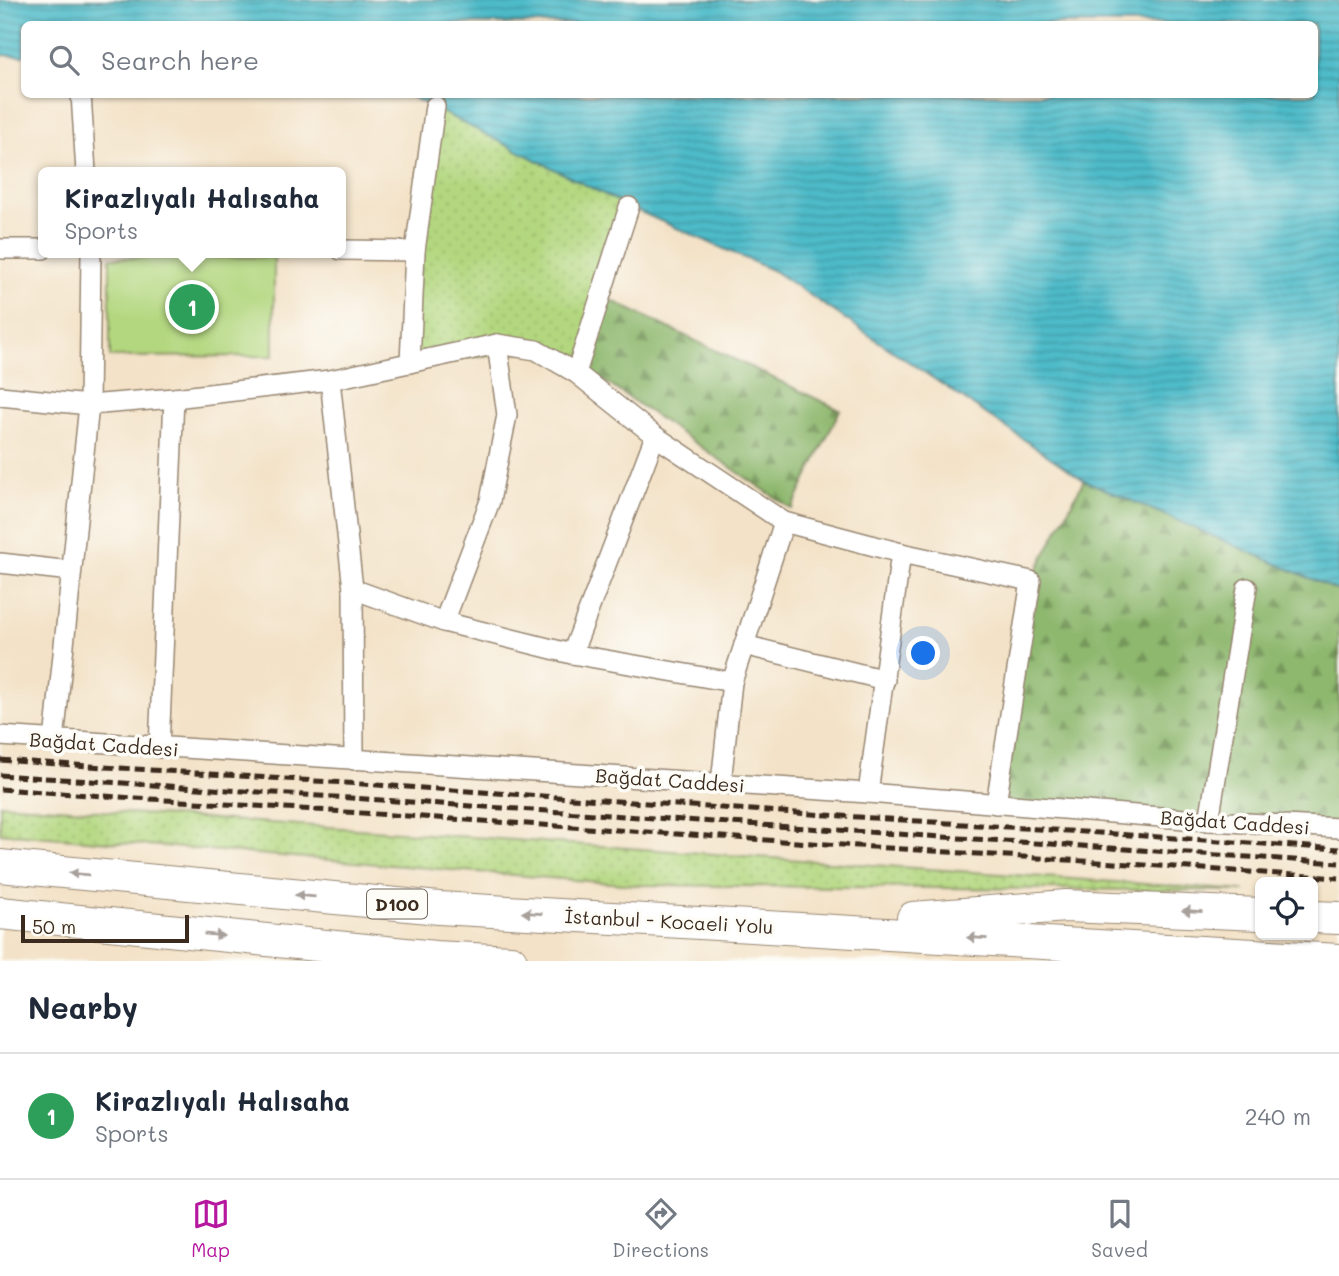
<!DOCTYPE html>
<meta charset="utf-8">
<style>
:root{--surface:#fff;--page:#f2f2f3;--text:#1f2937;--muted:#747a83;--line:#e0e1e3;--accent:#b5179e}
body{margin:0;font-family:Mali,sans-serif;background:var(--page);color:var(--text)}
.controls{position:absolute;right:21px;bottom:21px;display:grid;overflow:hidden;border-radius:10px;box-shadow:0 2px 5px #0004}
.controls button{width:63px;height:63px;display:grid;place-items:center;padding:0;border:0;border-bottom:2px solid var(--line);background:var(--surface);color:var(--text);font:35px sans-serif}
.scale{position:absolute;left:21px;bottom:18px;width:168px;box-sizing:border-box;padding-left:7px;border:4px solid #3b2a1e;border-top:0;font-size:19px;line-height:24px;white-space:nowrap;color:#3b2a1e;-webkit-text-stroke:5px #fdfcf7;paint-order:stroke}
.you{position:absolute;left:924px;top:654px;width:24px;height:24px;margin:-18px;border:5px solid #fff;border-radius:50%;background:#1a73e8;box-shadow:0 0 0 10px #1a73e833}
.badge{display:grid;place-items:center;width:46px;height:46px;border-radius:50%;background:var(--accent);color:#fff;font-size:23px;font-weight:700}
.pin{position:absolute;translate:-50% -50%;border:4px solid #fff;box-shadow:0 2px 7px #0006}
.popup{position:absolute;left:38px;top:167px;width:308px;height:91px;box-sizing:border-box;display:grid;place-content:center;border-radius:10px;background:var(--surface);filter:drop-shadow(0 2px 5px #0005);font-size:23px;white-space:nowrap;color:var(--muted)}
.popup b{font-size:26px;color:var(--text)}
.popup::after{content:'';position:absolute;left:50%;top:100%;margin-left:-14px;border:14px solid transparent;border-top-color:var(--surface)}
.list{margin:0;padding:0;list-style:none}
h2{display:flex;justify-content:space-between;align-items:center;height:91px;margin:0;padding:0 28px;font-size:30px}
h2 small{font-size:23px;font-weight:400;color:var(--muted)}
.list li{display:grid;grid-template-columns:46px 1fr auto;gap:21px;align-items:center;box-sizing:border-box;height:126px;padding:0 28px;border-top:2px solid var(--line)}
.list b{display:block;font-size:26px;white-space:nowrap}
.list p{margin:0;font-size:23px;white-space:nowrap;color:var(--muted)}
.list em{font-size:23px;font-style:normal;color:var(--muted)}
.icon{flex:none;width:38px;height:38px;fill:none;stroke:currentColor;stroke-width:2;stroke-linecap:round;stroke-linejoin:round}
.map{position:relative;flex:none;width:1339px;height:961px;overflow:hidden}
.search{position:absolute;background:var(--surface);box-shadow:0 2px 5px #0004;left:21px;right:21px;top:21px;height:77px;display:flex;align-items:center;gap:18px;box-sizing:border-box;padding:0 24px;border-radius:10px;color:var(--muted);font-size:26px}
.sheet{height:217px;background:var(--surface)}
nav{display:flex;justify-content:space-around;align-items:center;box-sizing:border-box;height:98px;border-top:2px solid var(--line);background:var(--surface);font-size:19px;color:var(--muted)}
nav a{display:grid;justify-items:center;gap:4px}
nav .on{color:var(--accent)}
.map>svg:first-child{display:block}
.grass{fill:url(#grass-dots);stroke:#77804e;stroke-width:2}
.forest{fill:url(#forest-firs);stroke:#647146;stroke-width:2}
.garden{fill:#b3d77f;stroke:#77804e;stroke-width:2}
.water{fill:url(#water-rules);stroke:#447274;stroke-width:2}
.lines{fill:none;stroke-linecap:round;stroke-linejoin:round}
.minor-casing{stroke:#978672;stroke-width:22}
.trunk-casing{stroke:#978672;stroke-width:34}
.minor{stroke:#fff;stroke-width:19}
.trunk{stroke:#fff;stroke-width:32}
.rail{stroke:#3b2a1e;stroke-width:5;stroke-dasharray:10 5;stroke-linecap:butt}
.oneway{fill:#a79f9a}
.labels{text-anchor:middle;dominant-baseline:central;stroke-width:7;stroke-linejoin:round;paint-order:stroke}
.shield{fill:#fdfcf7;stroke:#75695f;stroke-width:2}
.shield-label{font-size:18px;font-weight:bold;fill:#3b2a1e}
.street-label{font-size:19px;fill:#3b2a1e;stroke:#fdfcf7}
</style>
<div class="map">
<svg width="1339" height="961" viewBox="0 0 1339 961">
<defs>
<pattern id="grass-dots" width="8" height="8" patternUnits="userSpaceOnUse" patternTransform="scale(1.75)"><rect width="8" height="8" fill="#b3d77f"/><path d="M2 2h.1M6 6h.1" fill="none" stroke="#9bb96d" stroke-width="1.8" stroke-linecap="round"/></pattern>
<pattern id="forest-firs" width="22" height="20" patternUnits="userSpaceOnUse" patternTransform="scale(1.75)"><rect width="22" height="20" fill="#8eb86e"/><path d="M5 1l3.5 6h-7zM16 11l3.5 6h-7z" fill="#75965a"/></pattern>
<pattern id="water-rules" width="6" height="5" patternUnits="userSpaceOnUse" patternTransform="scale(1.75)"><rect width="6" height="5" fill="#4ebbc9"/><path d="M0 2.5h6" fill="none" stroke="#4298a3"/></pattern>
</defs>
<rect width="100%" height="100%" fill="#fdfcf7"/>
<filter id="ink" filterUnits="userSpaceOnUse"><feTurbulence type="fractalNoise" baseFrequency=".0143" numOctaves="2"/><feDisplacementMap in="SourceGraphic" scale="14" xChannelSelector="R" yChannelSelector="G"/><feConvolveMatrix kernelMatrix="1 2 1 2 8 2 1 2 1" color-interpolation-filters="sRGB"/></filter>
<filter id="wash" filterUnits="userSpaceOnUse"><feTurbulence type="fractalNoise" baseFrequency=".00686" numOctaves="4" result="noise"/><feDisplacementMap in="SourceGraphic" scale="28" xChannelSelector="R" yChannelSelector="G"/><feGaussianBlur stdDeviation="1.57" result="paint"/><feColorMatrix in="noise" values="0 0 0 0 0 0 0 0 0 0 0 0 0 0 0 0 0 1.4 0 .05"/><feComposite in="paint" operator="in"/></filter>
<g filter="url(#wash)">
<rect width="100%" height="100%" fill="#f3e2c7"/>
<g class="grass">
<path d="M435 106 629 207 576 373 536 350 410 363Z"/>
<path d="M0 804 1245 891 635 885 0 833Z"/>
</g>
<g class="forest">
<path d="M606 298 840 410 792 509 588 370Z"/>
<path d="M1084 480 1339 591V828L996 804 1031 581Z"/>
</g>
<path class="garden" d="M274 257V356L110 357V258Z"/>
<path class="water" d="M0 0H1339V591L1084 480 774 271 629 207 408 95 1314 94V24H24V56L0 55Z"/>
</g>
<g filter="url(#ink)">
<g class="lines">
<defs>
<g id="minor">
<path d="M81 94 86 172"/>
<path d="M0 249H43"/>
<path d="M341 250 415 251"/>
<path d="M410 363 415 251 435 106"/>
<path d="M576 373 629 207"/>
<path d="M330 380 353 589 354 760"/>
<path d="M0 396 89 405 174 398 330 380 497 344 536 350 576 373 655 436 784 522 901 553 1031 581 996 804"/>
<path d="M0 563 71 571"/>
<path d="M353 589 444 622 572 654 732 682"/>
<path d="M444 622 490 501 507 415 497 344"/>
<path d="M744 645 885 680"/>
<path d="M572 654 655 436"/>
<path d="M0 736 868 793 1209 821 1339 828"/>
<path d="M54 741 89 405 91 253"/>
<path d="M159 748 174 398"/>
<path d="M721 783 732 682 784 522"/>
<path d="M868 793 901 553"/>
<path d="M1209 821 1247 588"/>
</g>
<g id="trunk">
<path d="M0 866 439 908 1339 960"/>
<path d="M0 913 435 957 511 961"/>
<path d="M1313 917 1339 918"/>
<path d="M913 918 1066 906 1260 914"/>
</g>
</defs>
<use href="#minor" class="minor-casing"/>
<use href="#trunk" class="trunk-casing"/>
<use href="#minor" class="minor"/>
<use href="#trunk" class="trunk"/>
<g class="rail">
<path d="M0 760 1339 849"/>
<path d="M0 775 1339 863"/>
<path d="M0 789 1339 878"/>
</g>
</g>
<defs><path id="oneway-solid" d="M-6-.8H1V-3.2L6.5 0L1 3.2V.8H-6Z" transform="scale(1.75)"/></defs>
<g class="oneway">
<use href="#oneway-solid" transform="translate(79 874) rotate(-175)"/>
<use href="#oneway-solid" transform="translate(305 896) rotate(-175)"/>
<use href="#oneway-solid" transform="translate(1192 911) rotate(-177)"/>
<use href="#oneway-solid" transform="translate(532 913) rotate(-177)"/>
<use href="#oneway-solid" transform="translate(214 935) rotate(6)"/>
<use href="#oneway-solid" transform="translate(977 938) rotate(-177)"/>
</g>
</g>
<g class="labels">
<rect class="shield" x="367" y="889.5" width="60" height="29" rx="5"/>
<g class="shield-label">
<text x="397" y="904">D100</text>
</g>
<g class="street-label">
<text transform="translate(104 744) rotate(4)">Bağdat Caddesi</text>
<text transform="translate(670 780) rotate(4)">Bağdat Caddesi</text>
<text transform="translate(1235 822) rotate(4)">Bağdat Caddesi</text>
<text transform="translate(669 921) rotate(3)">İstanbul - Kocaeli Yolu</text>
</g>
</g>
</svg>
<div class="controls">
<button><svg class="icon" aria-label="locate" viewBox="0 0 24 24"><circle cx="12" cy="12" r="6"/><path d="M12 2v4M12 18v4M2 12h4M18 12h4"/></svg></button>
</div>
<div class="scale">50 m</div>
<div class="you"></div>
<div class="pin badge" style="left:192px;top:307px;background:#2e9e5b">1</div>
<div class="popup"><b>Kirazlıyalı Halısaha</b>Sports</div>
<div class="search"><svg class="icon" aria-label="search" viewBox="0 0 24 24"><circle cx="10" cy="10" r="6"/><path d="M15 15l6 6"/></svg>Search here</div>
</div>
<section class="sheet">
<h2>Nearby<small></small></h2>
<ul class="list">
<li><span class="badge" style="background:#2e9e5b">1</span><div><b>Kirazlıyalı Halısaha</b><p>Sports</p></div><em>240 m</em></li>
</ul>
</section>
<nav>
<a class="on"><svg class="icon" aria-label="map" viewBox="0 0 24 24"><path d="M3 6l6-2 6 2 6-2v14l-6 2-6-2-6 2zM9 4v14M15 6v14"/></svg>Map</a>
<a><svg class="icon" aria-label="directions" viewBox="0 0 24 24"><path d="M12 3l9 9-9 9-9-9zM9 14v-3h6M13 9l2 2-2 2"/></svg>Directions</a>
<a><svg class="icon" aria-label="saved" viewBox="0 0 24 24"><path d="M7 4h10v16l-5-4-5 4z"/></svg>Saved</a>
</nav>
